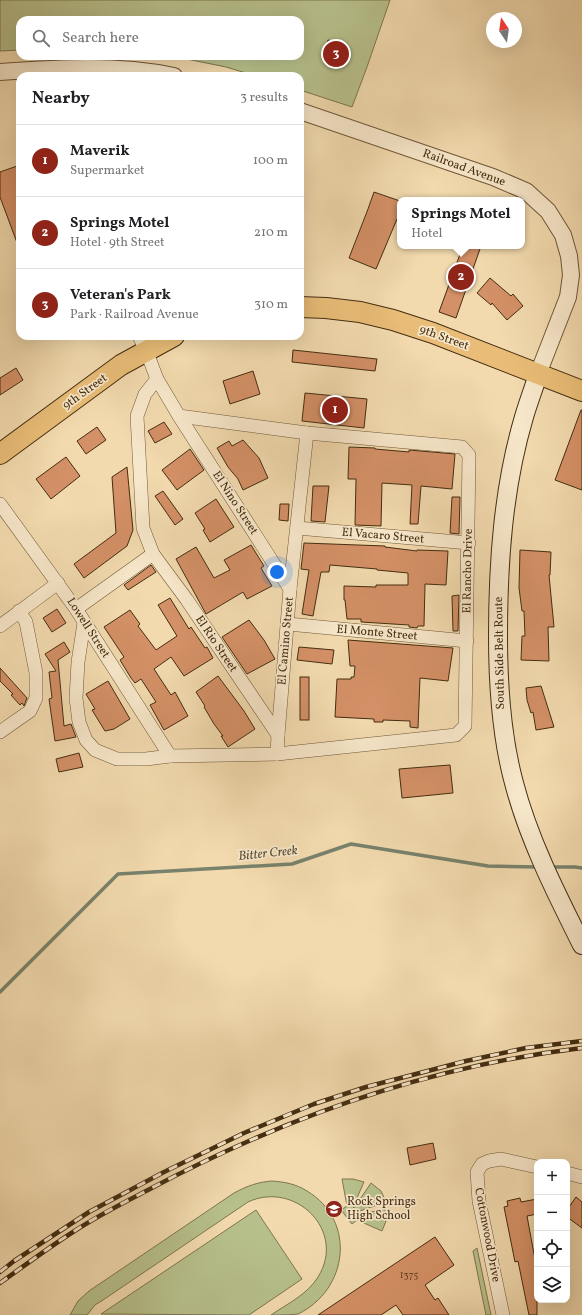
<!DOCTYPE html>
<meta charset="utf-8">
<style>
:root{--surface:#fff;--page:#f2f2f2;--text:#202124;--muted:#757577;--line:#e0e0e0;--accent:#8f2418}
body{margin:0;font-family:Vollkorn,serif;background:var(--page);color:var(--text)}
.controls{position:absolute;right:12px;bottom:12px;display:grid;overflow:hidden;border-radius:8px;box-shadow:0 4px 16px #0002}
.controls button{width:36px;height:36px;display:grid;place-items:center;padding:0;border:0;border-bottom:1px solid var(--line);background:var(--surface);color:var(--text);font:20px sans-serif}
.compass{position:absolute;left:486px;top:12px;width:36px;height:36px;border-radius:50%;background:var(--surface);box-shadow:0 4px 16px #0002;rotate:347deg}
.you{position:absolute;left:277px;top:572px;width:14px;height:14px;margin:-10px;border:3px solid #fff;border-radius:50%;background:#1a73e8;box-shadow:0 0 0 6px #1a73e833}
.badge{display:grid;place-items:center;width:26px;height:26px;border-radius:50%;background:var(--accent);color:#fff;font-size:13px;font-weight:700}
.pin{position:absolute;translate:-50% -50%;border:2px solid #fff;box-shadow:0 1px 4px #0006}
.popup{position:absolute;left:397px;top:197px;width:128px;height:52px;box-sizing:border-box;display:grid;place-content:center;border-radius:8px;background:var(--surface);filter:drop-shadow(0 1px 3px #0005);font-size:13px;white-space:nowrap;color:var(--muted)}
.popup b{font-size:15px;color:var(--text)}
.popup::after{content:'';position:absolute;left:50%;top:100%;margin-left:-8px;border:8px solid transparent;border-top-color:var(--surface)}
.list{margin:0;padding:0;list-style:none}
h2{display:flex;justify-content:space-between;align-items:center;height:52px;margin:0;padding:0 16px;font-size:17px}
h2 small{font-size:13px;font-weight:400;color:var(--muted)}
.list li{display:grid;grid-template-columns:26px 1fr auto;gap:12px;align-items:center;box-sizing:border-box;height:72px;padding:0 16px;border-top:1px solid var(--line)}
.list b{display:block;font-size:15px;white-space:nowrap}
.list p{margin:0;font-size:13px;white-space:nowrap;color:var(--muted)}
.list em{font-size:13px;font-style:normal;color:var(--muted)}
.icon{flex:none;width:22px;height:22px;fill:none;stroke:currentColor;stroke-width:2;stroke-linecap:round;stroke-linejoin:round}
.map{position:relative;flex:none;width:582px;height:1315px;overflow:hidden}
.search{position:absolute;background:var(--surface);box-shadow:0 4px 16px #0002;left:16px;top:16px;width:288px;height:44px;display:flex;align-items:center;gap:10px;box-sizing:border-box;padding:0 14px;border-radius:12px;color:var(--muted);font-size:15px}
.panel{position:absolute;background:var(--surface);box-shadow:0 4px 16px #0002;left:16px;top:72px;width:288px;height:268px;border-radius:12px}
.map>svg:first-child{display:block}
.green{fill:#b7c08c;stroke:#7e764e}
.lines{fill:none;stroke-linecap:round;stroke-linejoin:round}
.stream{stroke:#78826c;stroke-width:3.5}
.building{fill:#d49066;stroke:#442d11}
.minor-casing{stroke:#705838;stroke-width:14}
.tertiary-casing{stroke:#705838;stroke-width:18}
.secondary-casing{stroke:#442d11;stroke-width:20}
.primary-casing{stroke:#442d11;stroke-width:22}
.minor{stroke:#f7e7ca;stroke-width:13}
.tertiary{stroke:#f7e7ca;stroke-width:16}
.secondary{stroke:#f7e7ca;stroke-width:18}
.primary{stroke:#e9bd77;stroke-width:20}
.rail-casing{stroke:#442d11;stroke-width:4.5}
.rail{stroke:#f7e7ca;stroke-width:3;stroke-dasharray:9;stroke-linecap:butt}
.labels{text-anchor:middle;dominant-baseline:central;stroke-width:3.5;stroke-linejoin:round;paint-order:stroke}
.number-label{font-size:10px;fill:#684626}
.street-label{font-size:12px;fill:#442d11;stroke:#f7e7ca}
.poi-label{font-size:12px;fill:#442d11;stroke:#f7e7ca;text-anchor:start}
.water-label{font-size:13px;font-style:italic;fill:#5a5037;stroke:#f7e7ca}
</style>
<div class="map">
<svg width="582" height="1315" viewBox="0 0 582 1315">
<rect width="100%" height="100%" fill="#f2daae"/>
<filter id="stains"><feTurbulence type="fractalNoise" baseFrequency=".005" numOctaves="4"/><feColorMatrix values="0 0 0 0 .2 0 0 0 0 .09 0 0 0 0 .02 0 0 0 .5 -.17"/></filter>
<radialGradient id="worn" r=".72"><stop offset=".6" stop-color="#630" stop-opacity="0"/><stop offset="1" stop-color="#630" stop-opacity=".3"/></radialGradient>
<g class="green">
<path d="M0 0H390L367 67 352 107 300 90V76H256L226 67 172 56H300V20H20V50L0 51Z"/>
<path d="M342 1179H353L364 1182 353 1207 354 1208 371 1183 381 1191 386 1202 357 1212 358 1215 385 1209 386 1221 382 1231 357 1220 352 1224 341 1210 347 1206Z"/>
<path d="M272 1181C285 1182 296 1184 307 1191 357 1221 348 1290 298 1314 291 1315 278 1315 271 1315 287 1304 308 1294 318 1277 347 1231 295 1180 248 1202L103 1300 95 1305 87 1315H70L78 1301 89 1291 234 1193C247 1186 258 1182 272 1181Z"/>
<path d="M256 1210 302 1279 249 1315 101 1314Z"/>
<path d="M477 1248 491 1315H486L473 1251Z"/>
</g>
<g class="lines">
<g class="stream">
<path d="M551 867H575L582 868"/>
<path d="M0 992 118 874 292 864 351 844 488 866 539 867"/>
</g>
</g>
<g class="building">
<path d="M328 40 340 43 337 55 325 52Z"/>
<path d="M20 165V248H19L0 197V172Z"/>
<path d="M374 192 400 201V220L397 219 376 269 349 258 368 209Z"/>
<path d="M463 246H481L456 318 439 312Z"/>
<path d="M490 278 511 296 513 294 523 306 507 320 492 303 491 305 477 293Z"/>
<path d="M293 350 377 359 375 371 292 362Z"/>
<path d="M16 368 23 380 0 395V378Z"/>
<path d="M253 371 260 394 230 404 223 381Z"/>
<path d="M305 393 367 399 364 428 302 421Z"/>
<path d="M581 410H582V490L555 480Z"/>
<path d="M164 422 172 434 155 443 148 431Z"/>
<path d="M97 427 106 440 86 454 77 441Z"/>
<path d="M243 440 259 458 268 478 243 490 238 479 228 467 217 448 229 441 232 446Z"/>
<path d="M349 447 375 448V449L409 452V450L455 454 452 489 421 486 418 524H410L412 485 382 483 381 526 355 525 356 479H348Z"/>
<path d="M190 449 204 470 177 490 162 470Z"/>
<path d="M66 457 80 476 51 499 36 479Z"/>
<path d="M127 467 133 530 127 546 84 578 74 564 116 533 112 477Z"/>
<path d="M313 486H329L325 522 311 521Z"/>
<path d="M163 491 183 519 175 525 155 496Z"/>
<path d="M452 497H460L459 534 450 533Z"/>
<path d="M216 499 234 527 210 542 203 530 205 529 195 513Z"/>
<path d="M280 504H289L288 521 279 520Z"/>
<path d="M304 543 385 546V547L417 551V550L448 551 446 585 425 584 424 626H418L417 628 409 627V625L361 622V619H347L345 600H344V586L376 587V585H408V573L377 570V569L330 565 329 572H321L313 616 302 614 309 570 301 569Z"/>
<path d="M251 545 264 566 261 568 272 586 247 599 243 592 206 614 176 559 196 547 214 578 230 570 224 560Z"/>
<path d="M520 550 551 552 550 575H549L554 627H548L549 661 521 660 522 636H525L524 611H522L519 588Z"/>
<path d="M151 565 156 572 128 590 124 585Z"/>
<path d="M459 595 458 631H453L452 596Z"/>
<path d="M170 598 189 629 191 627 205 648 207 647 213 658 184 676 171 657 154 669 171 695 175 692 188 716 164 730 150 705 156 702 141 679 135 683 131 678 120 660 124 657 104 627 130 610 140 624 138 626 156 650 177 636 158 605Z"/>
<path d="M57 609 66 623 52 632 43 618Z"/>
<path d="M249 620 264 640 275 659 247 674 222 637Z"/>
<path d="M348 640 453 648 448 681 420 678 418 728 410 727V721L383 720V722H374V719L335 717 337 679H351V677H354L355 666H350Z"/>
<path d="M64 642 70 652 58 660 64 726 71 724 76 737 55 741 49 699 52 698 49 672 56 671 45 654Z"/>
<path d="M299 647 334 650 332 664 297 660Z"/>
<path d="M0 668 27 698 24 706 22 703 20 705 11 695 13 694 0 681Z"/>
<path d="M218 676 244 711 255 729 228 747 221 736H223L214 724 204 707 205 706 196 692Z"/>
<rect x="300" y="677" width="9" height="43"/>
<path d="M108 681 130 719 114 729 105 731 92 710 95 709 86 694Z"/>
<path d="M541 686 554 727 536 730 533 712 531 713 527 700 526 688Z"/>
<path d="M79 753 83 767 59 772 56 759Z"/>
<path d="M450 765 453 793 402 798 399 769Z"/>
<path d="M433 1143 436 1159 410 1165 407 1148Z"/>
<path d="M576 1197 582 1202V1228L567 1217V1210Z"/>
<path d="M520 1198 521 1202 537 1199V1214L527 1216 537 1270V1315H529L518 1261 515 1262 504 1207 508 1206 507 1201Z"/>
<path d="M435 1237 454 1265 425 1285 435 1300 438 1298 449 1315H403L396 1305 381 1315H318Z"/>
</g>
<g class="lines">
<defs>
<g id="minor">
<path d="M157 379 145 394 137 416 143 528 153 554 187 600 278 735"/>
<path d="M179 416 290 589"/>
<path d="M0 504 76 609 170 756"/>
<path d="M297 528 469 543"/>
<path d="M76 609 153 554"/>
<path d="M84 623 78 662 76 698 79 722 86 740 95 750 117 759H146L170 756 277 754 456 735 465 726 469 455 462 447 307 433 179 416 157 379 146 350 139 336"/>
<path d="M288 624 467 641"/>
<path d="M0 626 58 583"/>
<path d="M0 732 30 711 36 698V673L26 622 19 611"/>
<path d="M277 754 278 735 290 589 307 433"/>
<path d="M567 1173 582 1177"/>
<path d="M503 1315 479 1201 477 1172 482 1164 489 1161 501 1159 537 1167"/>
</g>
<g id="tertiary">
<path d="M0 72C58 68 117 64 174 76"/>
<path d="M300 111 493 177 526 191 548 211 563 235 569 256 571 275 568 297 538 374"/>
</g>
<path id="secondary" d="M538 374C534 388 528 403 524 417 503 488 498 563 498 636 498 686 501 735 514 783 529 840 556 893 582 945"/>
<g id="primary">
<path d="M300 307 326 308 360 312 393 320 433 333 582 391"/>
<path d="M0 454 121 365 174 336"/>
</g>
</defs>
<use href="#minor" class="minor-casing"/>
<use href="#tertiary" class="tertiary-casing"/>
<use href="#secondary" class="secondary-casing"/>
<use href="#primary" class="primary-casing"/>
<use href="#minor" class="minor"/>
<use href="#tertiary" class="tertiary"/>
<use href="#secondary" class="secondary"/>
<use href="#primary" class="primary"/>
<defs>
<g id="rail">
<path d="M0 1272 14 1261 89 1212 164 1172 244 1133 314 1104 366 1087 466 1061 526 1048 582 1041"/>
<path d="M0 1283C24 1266 48 1248 73 1232 97 1216 123 1203 148 1190 283 1118 430 1066 582 1048"/>
</g>
</defs>
<use href="#rail" class="rail-casing"/>
<use href="#rail" class="rail"/>
</g>
<defs>
<symbol id="school-disc" viewBox="-11 -11 22 22"><circle r="9.5" fill="#8f2418" stroke="#f7e7ca"/><path d="M0-5L7-2L0 1L-7-2ZM-4 1L0 2.5L4 1V4Q0 6-4 4Z" fill="#fff"/></symbol>
</defs>
<g fill-rule="evenodd">
<use href="#school-disc" x="324" y="1199" width="20" height="20"/>
</g>
<g class="labels">
<g class="number-label">
<text x="409" y="1275">1375</text>
</g>
<g class="street-label">
<text transform="translate(464 168) rotate(20)">Railroad Avenue</text>
<text transform="translate(444 338) rotate(20)">9th Street</text>
<text transform="translate(85 392) rotate(-36)">9th Street</text>
<text transform="translate(235 503) rotate(57)">El Nino Street</text>
<text transform="translate(383 536) rotate(5)">El Vacaro Street</text>
<text transform="translate(468 571) rotate(-89)">El Rancho Drive</text>
<text transform="translate(88 628) rotate(57)">Lowell Street</text>
<text transform="translate(377 633) rotate(5)">El Monte Street</text>
<text transform="translate(286 641) rotate(-85)">El Camino Street</text>
<text transform="translate(216 644) rotate(56)">El Rio Street</text>
<text transform="translate(500 653) rotate(-91)">South Side Belt Route</text>
<text transform="translate(487 1235) rotate(79)">Cottonwood Drive</text>
</g>
<g class="poi-label">
<text x="347" y="1202">Rock Springs<tspan x="347" dy="14">High School</tspan></text>
</g>
<g class="water-label">
<text transform="translate(268 854) rotate(-6)">Bitter Creek</text>
</g>
</g>
<rect width="100%" height="100%" filter="url(#stains)"/>
<rect width="100%" height="100%" fill="url(#worn)"/>
</svg>
<div class="controls">
<button>+</button>
<button>−</button>
<button><svg class="icon" aria-label="locate" viewBox="0 0 24 24"><circle cx="12" cy="12" r="6"/><path d="M12 2v4M12 18v4M2 12h4M18 12h4"/></svg></button>
<button><svg class="icon" aria-label="layers" viewBox="0 0 24 24"><path d="M12 4l9 5-9 5-9-5zM3 14l9 5 9-5"/></svg></button>
</div>
<svg class="compass" viewBox="-18 -18 36 36"><path d="M0-13l5 13h-10z" fill="#e53935"/><path d="M0 13l5-13h-10z" fill="#757577"/></svg>
<div class="you"></div>
<div class="pin badge" style="left:335px;top:410px">1</div>
<div class="pin badge" style="left:461px;top:277px">2</div>
<div class="popup"><b>Springs Motel</b>Hotel</div>
<div class="pin badge" style="left:336px;top:54px">3</div>
<div class="search"><svg class="icon" aria-label="search" viewBox="0 0 24 24"><circle cx="10" cy="10" r="6"/><path d="M15 15l6 6"/></svg>Search here</div>
<section class="panel">
<h2>Nearby<small>3 results</small></h2>
<ul class="list">
<li><span class="badge">1</span><div><b>Maverik</b><p>Supermarket</p></div><em>100 m</em></li>
<li><span class="badge">2</span><div><b>Springs Motel</b><p>Hotel · 9th Street</p></div><em>210 m</em></li>
<li><span class="badge">3</span><div><b>Veteran's Park</b><p>Park · Railroad Avenue</p></div><em>310 m</em></li>
</ul>
</section>
</div>
